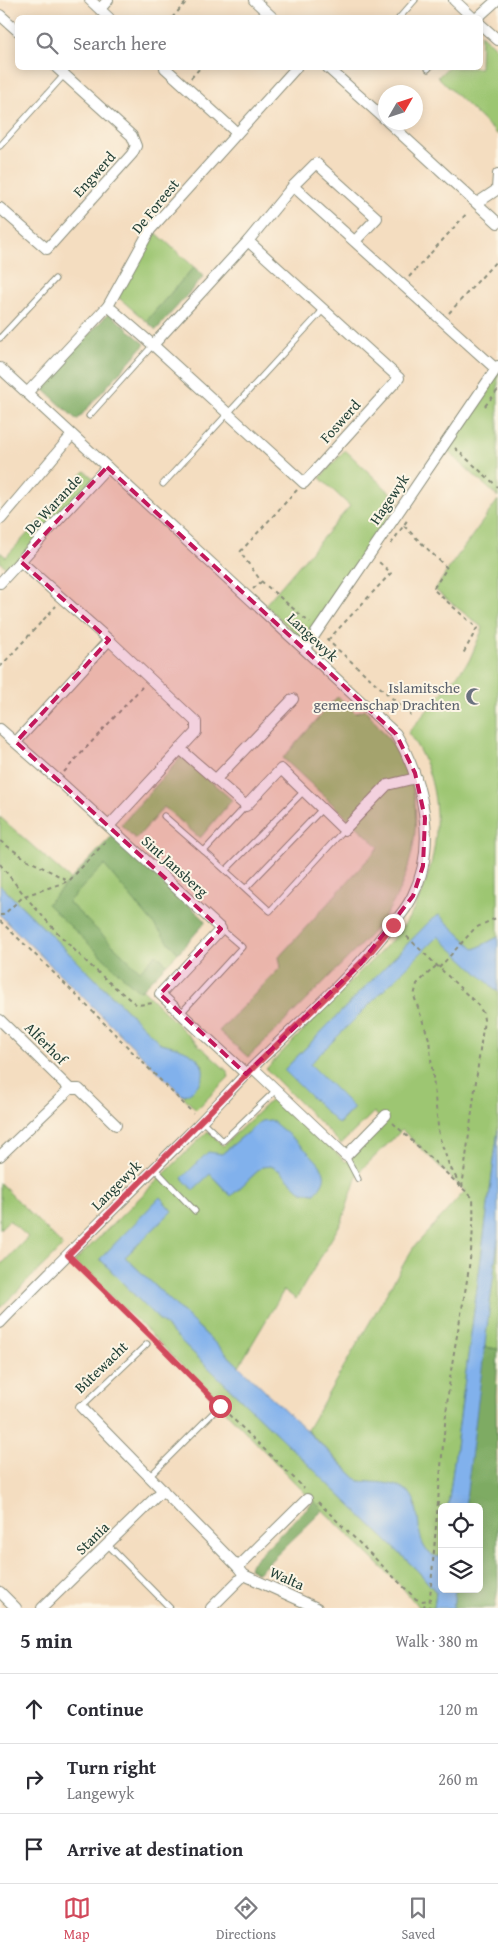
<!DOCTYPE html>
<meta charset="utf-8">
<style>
:root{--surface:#fff;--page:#f7f7f7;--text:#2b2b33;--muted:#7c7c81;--line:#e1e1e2;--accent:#d1495b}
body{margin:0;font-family:"Gentium Book Plus",serif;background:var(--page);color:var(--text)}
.controls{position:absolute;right:15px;bottom:15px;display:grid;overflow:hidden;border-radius:8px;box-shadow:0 2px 12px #0003}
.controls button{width:45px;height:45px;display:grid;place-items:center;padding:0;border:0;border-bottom:1px solid var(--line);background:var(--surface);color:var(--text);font:25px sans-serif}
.compass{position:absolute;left:378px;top:85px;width:45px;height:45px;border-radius:50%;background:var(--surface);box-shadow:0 2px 12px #0003;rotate:51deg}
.stop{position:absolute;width:15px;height:15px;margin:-11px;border:4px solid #d1495b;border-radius:50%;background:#fff}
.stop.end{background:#d1495b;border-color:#fff;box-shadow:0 1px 5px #0008}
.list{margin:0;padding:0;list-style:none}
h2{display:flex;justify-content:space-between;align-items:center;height:65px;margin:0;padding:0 20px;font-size:21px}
h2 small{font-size:16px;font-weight:400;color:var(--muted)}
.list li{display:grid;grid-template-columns:32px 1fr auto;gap:15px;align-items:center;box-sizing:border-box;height:70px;padding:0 20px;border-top:1px solid var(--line)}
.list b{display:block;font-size:19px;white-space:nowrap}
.list p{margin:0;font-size:16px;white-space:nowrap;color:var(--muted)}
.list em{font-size:16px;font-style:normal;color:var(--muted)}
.icon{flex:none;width:28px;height:28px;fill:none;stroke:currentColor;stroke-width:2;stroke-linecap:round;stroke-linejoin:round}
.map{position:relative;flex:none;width:498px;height:1608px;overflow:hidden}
.search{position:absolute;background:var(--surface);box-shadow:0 2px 12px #0003;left:15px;right:15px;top:15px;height:55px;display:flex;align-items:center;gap:12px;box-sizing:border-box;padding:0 18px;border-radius:8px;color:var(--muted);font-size:19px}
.sheet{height:275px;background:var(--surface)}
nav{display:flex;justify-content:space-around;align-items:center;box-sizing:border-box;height:70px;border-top:1px solid var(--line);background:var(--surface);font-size:14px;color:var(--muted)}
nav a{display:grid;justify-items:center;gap:2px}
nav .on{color:var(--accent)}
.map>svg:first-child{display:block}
.green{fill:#9dc672;stroke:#5e8253;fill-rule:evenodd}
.forest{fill:#7eab64;stroke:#4e744c}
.water{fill:#81b1ec;stroke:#507790}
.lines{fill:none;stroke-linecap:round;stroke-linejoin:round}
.lane-casing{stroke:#8a8d7a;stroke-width:7}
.street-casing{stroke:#8a8d7a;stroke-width:12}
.path{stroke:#8a8d7a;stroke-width:2;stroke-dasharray:4 4;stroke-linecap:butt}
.lane{stroke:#fff;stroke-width:5}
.street{stroke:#fff;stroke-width:10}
.route{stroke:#d1495b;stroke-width:6}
.marked{fill:#c2185b;fill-opacity:0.2;stroke:#c2185b;stroke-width:4;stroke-dasharray:10 6;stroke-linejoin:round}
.labels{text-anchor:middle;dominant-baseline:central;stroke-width:4;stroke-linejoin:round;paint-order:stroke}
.street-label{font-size:15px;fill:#1f3d34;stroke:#fcf5e5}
.worship-label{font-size:15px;fill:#5b616d;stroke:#fcf5e5;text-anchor:end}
</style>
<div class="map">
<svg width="498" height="1608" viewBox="0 0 498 1608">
<rect width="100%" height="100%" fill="#fcf5e5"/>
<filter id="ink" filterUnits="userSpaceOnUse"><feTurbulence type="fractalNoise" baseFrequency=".02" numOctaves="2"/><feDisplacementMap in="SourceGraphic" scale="10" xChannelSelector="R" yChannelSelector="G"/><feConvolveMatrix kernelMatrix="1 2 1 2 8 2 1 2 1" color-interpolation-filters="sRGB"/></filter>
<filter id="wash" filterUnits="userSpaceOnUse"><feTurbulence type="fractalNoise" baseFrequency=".0096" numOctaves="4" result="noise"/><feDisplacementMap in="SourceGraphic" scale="20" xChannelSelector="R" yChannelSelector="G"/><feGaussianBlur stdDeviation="1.12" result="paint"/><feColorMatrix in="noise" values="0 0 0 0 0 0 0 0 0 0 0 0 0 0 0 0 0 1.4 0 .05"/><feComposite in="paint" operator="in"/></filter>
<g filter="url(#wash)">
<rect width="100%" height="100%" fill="#f4ddc0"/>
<g class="green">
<path d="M481 34 498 50V135L438 77 447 68H480Z"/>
<path d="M154 231 194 267 146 321 118 297Z"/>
<path d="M498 369V497L444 448Z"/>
<path d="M345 450 399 501 304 641 265 605 350 506 320 478Z"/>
<path d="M85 471 93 478 8 569 0 562V552L6 557Z"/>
<path d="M498 500V937L475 949 439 915 430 921 284 1070 339 1124 354 1108 310 1064 438 935 498 992V1131L448 1507H442L441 1558C417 1556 418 1522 416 1504L372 1483 359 1481 307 1430 413 1248 465 1191 402 1130 358 1173 342 1221 296 1299 284 1290 239 1366 125 1257 172 1211 161 1198 100 1259 144 1305 418 1571 436 1592 434 1608H419L402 1587 304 1492 148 1331 74 1262 208 1131 223 1146 276 1095 346 1162 385 1124 374 1112 341 1144 266 1069C296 1038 326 1007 356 976 378 954 404 932 417 903 443 850 445 781 408 733L469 661 483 628 435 590 451 565ZM260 1122 315 1193 303 1192 280 1171 271 1166 262 1167 231 1196 210 1174 222 1154Z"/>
<path d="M338 696 355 713 365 709C379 728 399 748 408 771 425 818 412 876 385 916 368 940 344 961 323 983 298 1008 274 1033 248 1057L219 1031 281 967 279 957 379 847 283 758Z"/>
<path d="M182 756 232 800 200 838 164 807 136 839 121 825Z"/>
<path d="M0 817 71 880 48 904 140 991 143 990 189 1036 227 1071 229 1077 196 1110 182 1095H186L203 1065C192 1052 176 1047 160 1043L0 885Z"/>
<path d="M104 864 178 953 167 964 156 954 140 972 68 902Z"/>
<path d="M0 1183 63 1246 0 1308V1266L28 1237 9 1220 0 1229Z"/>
<path d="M498 1239V1349L484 1347Z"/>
</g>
<g class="forest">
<path d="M194 267 204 276 156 330 146 321Z"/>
<path d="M109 313 145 344 77 420 41 387 46 379Z"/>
<path d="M113 835 204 919 205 923 178 953 104 865 68 902 140 971 156 954 167 964 140 991 137 990 47 904Z"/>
<path d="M484 1347 498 1349 496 1395 498 1587 495 1608H453L455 1589H479V1507H465Z"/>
<path d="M314 1501 323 1510 258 1573 249 1568 251 1563Z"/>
</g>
<g class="water">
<path d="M0 885 160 1043C175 1046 206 1054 203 1075 202 1079 201 1082 198 1085 194 1089 189 1095 182 1095L0 915Z"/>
<path d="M439 915 475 949 498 937V992L438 936 310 1064 354 1108 338 1124 284 1070 430 921Z"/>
<path d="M271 1120C282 1130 322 1160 324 1173 326 1181 320 1187 315 1193L302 1192 280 1171 271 1166 262 1167 231 1196 210 1174 193 1190 182 1178 208 1152 222 1154 261 1121Z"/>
<path d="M498 1130V1239L465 1507H448Z"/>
<path d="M160 1197 172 1211 125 1257 359 1481C374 1483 394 1481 407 1491 426 1503 409 1556 441 1557L442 1552V1589H455L453 1608H434L436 1592 418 1571 144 1305 100 1259Z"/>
</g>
</g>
<g filter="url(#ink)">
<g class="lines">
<defs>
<g id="lane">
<path d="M399 18 415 0"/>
<path d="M428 69 429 68"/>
<path d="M0 146 65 74"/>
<path d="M0 338 55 279"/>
<path d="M89 416 153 345"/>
<path d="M163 484 324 309"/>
<path d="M246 806 204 851 270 911 344 830"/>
<path d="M164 816 204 851"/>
<path d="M226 870 304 791"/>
<path d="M246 888 322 809"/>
<path d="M181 1013 242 947 221 929"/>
<path d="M202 1121 223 1141 276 1090"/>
<path d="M346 1156 358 1179"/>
<path d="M155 1169 195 1211"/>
<path d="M81 1407 147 1344"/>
<path d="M149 1477 215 1411"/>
<path d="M107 1544 170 1608"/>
</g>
<g id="street">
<path d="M90 0 109 18"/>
<path d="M254 0 273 18"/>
<path d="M454 0 473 18"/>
<path d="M100 9 108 0"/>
<path d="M0 15 18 31"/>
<path d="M477 18 497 0"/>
<path d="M480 24 498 40"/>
<path d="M165 68 237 133"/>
<path d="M328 68 386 120"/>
<path d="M388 122 498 223"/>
<path d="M293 186 496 369"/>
<path d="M497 189 498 174"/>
<path d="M477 203 498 189"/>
<path d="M0 208 47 249 132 154 136 146 132 136 57 68"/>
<path d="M108 306 153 345 304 483 399 378 248 241"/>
<path d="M153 345 248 241 293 186 316 163 377 218 355 241"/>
<path d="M0 368 396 734C423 780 438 844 413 895 406 911 392 925 381 938 343 985 297 1024 254 1066 231 1089 210 1113 187 1136 125 1198 61 1260 0 1323"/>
<path d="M27 393 108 306 150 230 296 68"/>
<path d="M1 519 72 435"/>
<path d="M20 561 109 640 196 722V732L109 826"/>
<path d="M0 583 107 467"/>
<path d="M305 649 498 366"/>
<path d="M0 729 57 779 221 929 160 994 246 1074"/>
<path d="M16 742 109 640"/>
<path d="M180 749 246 806 281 769 344 830 387 785 416 778"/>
<path d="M216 779 293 699"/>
<path d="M0 1020 70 1089 0 1156"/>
<path d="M253 1068 346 1156 386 1115"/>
<path d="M70 1089H79L116 1125"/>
<path d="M81 1407 238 1567 244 1575 211 1608"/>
<path d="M238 1567 307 1499"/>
<path d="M244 1575 317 1608"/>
<path d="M0 1592 16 1608"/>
<path d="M42 1608 163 1490"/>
</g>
</defs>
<use href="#lane" class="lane-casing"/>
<use href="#street" class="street-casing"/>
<g class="path">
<path d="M172 18 188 0"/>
<path d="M245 18 250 12"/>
<path d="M191 78 200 68"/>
<path d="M409 277 468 212"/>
<path d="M449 313 498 259"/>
<path d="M485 406 498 390"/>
<path d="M455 448 498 487"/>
<path d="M297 490 240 552 261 581 310 623"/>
<path d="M404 526 447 568 433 589 477 628 463 654"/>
<path d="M391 544 408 519"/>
<path d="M253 589 261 582"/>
<path d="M326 639 411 715"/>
<path d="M328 640 391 573 379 562 380 560"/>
<path d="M0 667 56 606"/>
<path d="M64 772 142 687"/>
<path d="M0 841 26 859 69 881"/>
<path d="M0 864C39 916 85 965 137 1005L154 1003"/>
<path d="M0 915H3L24 896 69 881 107 840"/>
<path d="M0 921C66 983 129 1049 193 1113"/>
<path d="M401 931 477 1004 483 1013 484 1020 462 1188"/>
<path d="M436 966 417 984 414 996 429 1039 439 1136 449 1165 461 1186"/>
<path d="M439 968 475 928 498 917"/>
<path d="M393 1123 473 1198C476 1258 458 1319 450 1378 441 1454 436 1532 429 1608"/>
<path d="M76 1263 151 1336"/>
<path d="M155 1339 216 1402"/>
<path d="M223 1409 304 1488"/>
<path d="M318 1502 416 1599 421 1601 430 1600"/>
<path d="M424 1608 425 1601"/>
</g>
<use href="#lane" class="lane"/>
<use href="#street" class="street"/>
</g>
</g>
<g class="lines" filter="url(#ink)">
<path class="route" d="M220 1406 153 1338 68 1255 253 1068 361 963 393 925"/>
</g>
<path class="marked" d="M107 467 396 734 415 773 425 818 423 866 413 896 361 963 246 1074 160 994 221 929 16 742 109 640 20 561Z"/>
<defs>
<symbol id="mosque-bare" viewBox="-9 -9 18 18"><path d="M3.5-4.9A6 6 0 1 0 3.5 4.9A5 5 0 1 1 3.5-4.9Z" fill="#6b7280" stroke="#fcf5e5" stroke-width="2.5" paint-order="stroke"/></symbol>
</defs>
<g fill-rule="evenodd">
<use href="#mosque-bare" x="462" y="684" width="25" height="25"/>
</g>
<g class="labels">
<g class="street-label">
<text transform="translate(94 174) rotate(-48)">Engwerd</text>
<text transform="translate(155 206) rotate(-51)">De Foreest</text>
<text transform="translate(340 421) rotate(-48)">Foswerd</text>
<text transform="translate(389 499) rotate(-56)">Hagewyk</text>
<text transform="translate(53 504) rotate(-47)">De Warande</text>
<text transform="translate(313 637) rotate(43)">Langewyk</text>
<text transform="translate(175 866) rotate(42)">Sint Jansberg</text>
<text transform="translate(46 1043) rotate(45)">Alferhof</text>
<text transform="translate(116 1185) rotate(-45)">Langewyk</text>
<text transform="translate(101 1367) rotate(-44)">Bûtewacht</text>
<text transform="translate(92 1538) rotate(-44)">Stania</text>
<text transform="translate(287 1578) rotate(24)">Walta</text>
</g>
<g class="worship-label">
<text x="460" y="687">Islamitsche<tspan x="460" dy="17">gemeenschap Drachten</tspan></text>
</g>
</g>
</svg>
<div class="controls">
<button><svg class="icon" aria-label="locate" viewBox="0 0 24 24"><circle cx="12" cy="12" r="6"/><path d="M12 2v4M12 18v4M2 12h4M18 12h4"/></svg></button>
<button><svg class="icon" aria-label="layers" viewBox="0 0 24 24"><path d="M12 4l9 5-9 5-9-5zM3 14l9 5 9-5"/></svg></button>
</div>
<svg class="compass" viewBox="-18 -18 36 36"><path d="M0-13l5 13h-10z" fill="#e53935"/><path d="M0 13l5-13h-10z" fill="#7c7c81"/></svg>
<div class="stop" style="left:220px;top:1406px"></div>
<div class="stop end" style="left:393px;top:925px"></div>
<div class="search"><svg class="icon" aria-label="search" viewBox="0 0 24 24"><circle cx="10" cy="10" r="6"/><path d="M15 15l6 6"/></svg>Search here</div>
</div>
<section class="sheet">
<h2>5 min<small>Walk · 380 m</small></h2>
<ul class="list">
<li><svg class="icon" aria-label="ahead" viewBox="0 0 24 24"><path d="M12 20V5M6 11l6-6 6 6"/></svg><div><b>Continue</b></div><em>120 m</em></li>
<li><svg class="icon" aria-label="right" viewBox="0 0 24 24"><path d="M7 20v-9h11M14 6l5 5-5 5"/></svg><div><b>Turn right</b><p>Langewyk</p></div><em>260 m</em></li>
<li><svg class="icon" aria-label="arrive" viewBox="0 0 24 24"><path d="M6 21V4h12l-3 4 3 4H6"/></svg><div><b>Arrive at destination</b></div></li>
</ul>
</section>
<nav>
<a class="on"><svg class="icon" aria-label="map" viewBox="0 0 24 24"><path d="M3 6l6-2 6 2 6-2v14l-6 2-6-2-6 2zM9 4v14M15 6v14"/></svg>Map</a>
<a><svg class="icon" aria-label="directions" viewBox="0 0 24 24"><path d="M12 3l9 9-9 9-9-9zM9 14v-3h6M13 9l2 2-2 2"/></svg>Directions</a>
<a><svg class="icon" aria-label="saved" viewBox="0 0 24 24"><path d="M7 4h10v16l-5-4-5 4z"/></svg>Saved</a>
</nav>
